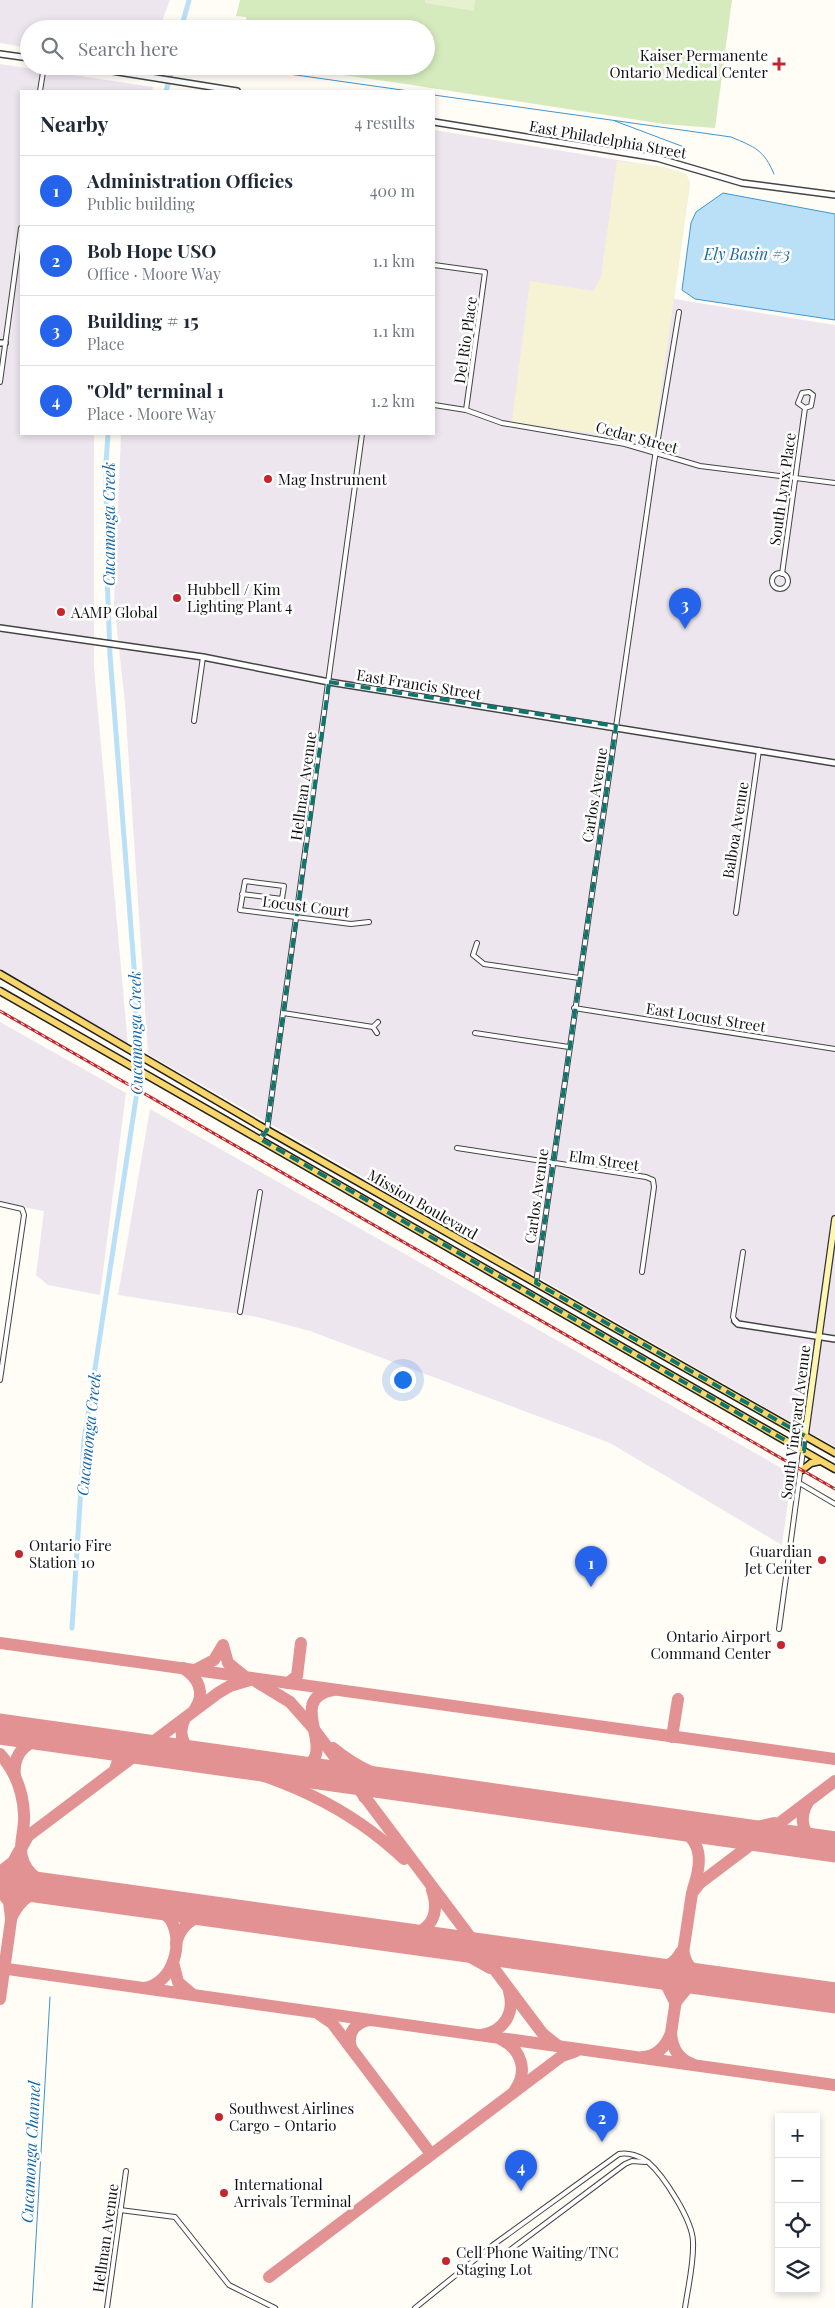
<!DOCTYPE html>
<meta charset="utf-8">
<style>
:root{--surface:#fff;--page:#f6f6f7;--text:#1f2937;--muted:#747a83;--line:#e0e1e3;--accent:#2563eb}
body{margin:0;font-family:"Playfair Display",serif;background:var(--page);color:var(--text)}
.controls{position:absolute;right:15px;bottom:15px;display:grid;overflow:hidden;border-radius:0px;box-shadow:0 2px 8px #0003}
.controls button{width:45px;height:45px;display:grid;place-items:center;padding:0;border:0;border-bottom:1px solid var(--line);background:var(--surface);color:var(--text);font:25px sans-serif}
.you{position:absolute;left:402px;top:1379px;width:18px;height:18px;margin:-12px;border:4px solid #fff;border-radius:50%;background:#1a73e8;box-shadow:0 0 0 8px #1a73e833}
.badge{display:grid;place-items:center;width:32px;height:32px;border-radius:50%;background:var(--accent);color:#fff;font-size:16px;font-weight:700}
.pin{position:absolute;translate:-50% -41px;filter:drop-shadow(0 1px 2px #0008)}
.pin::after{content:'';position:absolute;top:26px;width:18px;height:15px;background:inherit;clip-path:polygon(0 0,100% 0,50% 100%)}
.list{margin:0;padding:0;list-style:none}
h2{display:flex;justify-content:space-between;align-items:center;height:65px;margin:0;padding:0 20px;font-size:21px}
h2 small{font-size:16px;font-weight:400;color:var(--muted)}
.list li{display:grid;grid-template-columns:32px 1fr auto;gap:15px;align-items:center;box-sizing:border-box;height:70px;padding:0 20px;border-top:1px solid var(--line)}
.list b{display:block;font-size:19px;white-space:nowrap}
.list p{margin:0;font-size:16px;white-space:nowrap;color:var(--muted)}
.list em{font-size:16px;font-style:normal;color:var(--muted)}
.icon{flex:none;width:28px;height:28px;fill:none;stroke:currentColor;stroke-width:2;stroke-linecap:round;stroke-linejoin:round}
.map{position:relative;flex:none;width:835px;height:2308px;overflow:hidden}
.search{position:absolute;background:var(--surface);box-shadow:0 2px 8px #0003;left:20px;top:20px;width:415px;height:55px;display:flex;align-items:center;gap:12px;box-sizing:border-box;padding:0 18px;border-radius:28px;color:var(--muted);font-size:19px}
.panel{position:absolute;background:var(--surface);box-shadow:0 2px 8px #0003;left:20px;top:90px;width:415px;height:345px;border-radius:0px}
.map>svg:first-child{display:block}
.industrial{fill:#eee6ef}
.farmland{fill:#f6f3d4}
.green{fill:#d5ebbd}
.pitch{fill:#e6f2cf}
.water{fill:#b9e0f7;stroke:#3f96cf}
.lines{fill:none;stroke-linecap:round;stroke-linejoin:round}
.stream{stroke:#3f96cf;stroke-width:1}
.canal{stroke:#b9e0f7;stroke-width:5}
.taxiway{stroke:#e29292;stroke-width:12}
.runway{stroke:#e29292;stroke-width:31}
.minor-casing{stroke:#444;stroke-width:6}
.tertiary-casing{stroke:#444;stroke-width:8}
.secondary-casing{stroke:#333;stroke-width:8}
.primary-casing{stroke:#222;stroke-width:9}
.minor{stroke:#fff;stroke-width:4}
.tertiary{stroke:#fff;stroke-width:5}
.secondary{stroke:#fff6b0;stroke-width:5.5}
.primary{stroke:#f9d66b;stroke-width:6}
.rail-casing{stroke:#c4262e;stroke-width:3}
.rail{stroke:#fff;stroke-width:1;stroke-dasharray:4;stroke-linecap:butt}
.marked{fill:none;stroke:#0f766e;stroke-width:4;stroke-dasharray:10 6;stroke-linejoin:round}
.poi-dot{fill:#c4262e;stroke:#fff;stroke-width:2}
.labels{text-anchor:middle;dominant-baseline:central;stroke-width:5;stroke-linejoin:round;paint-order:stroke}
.poi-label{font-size:15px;fill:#111;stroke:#fff;text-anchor:start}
.street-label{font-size:15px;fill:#111;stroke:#fff}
.water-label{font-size:16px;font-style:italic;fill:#1768a6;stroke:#fff}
</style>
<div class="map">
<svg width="835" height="2308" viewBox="0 0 835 2308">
<rect width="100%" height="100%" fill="#fffdf5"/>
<g class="industrial">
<path d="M0 0H170L159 29H29V48L0 43Z"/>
<path d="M0 64 153 87 152 91H21V434H94V668L128 1045 0 970Z"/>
<path d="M434 130 667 168 686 174 690 183 674 299 835 325V1447L148 1054 125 703 114 603 121 434H434Z"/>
<path d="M0 1022 126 1093 100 1295 48 1285 36 1275 44 1211 0 1203Z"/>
<path d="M150 1109 792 1474 782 1545 610 1443 310 1331 257 1317 118 1295Z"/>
</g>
<path class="farmland" d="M617 161 667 168 686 174 690 183 653 447 641 440 512 422 530 281 593 291 601 277Z"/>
<path class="green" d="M240 0H732L715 128 664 124 399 83 280 66H426V29H243L247 27 246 17 236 16Z"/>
<path class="pitch" d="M425 0H475L474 11 425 3Z"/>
<path class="water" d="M723 193 835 214V320L695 299 682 290 691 223 696 212Z"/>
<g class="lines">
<g class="stream">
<path d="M269 66 282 73 409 91"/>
<path d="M434 95 731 137C755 147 764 150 774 174"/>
<path d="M615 121 684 147"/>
<path d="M32 2308 50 1997"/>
</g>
<g class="canal">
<path d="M181 29 189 0"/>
<path d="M166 91 173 66"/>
<path d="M72 1628 84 1441 138 1085 135 980 110 655 107 574 106 463 108 434"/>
</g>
<g class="taxiway">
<path d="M0 1643 835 1759"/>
<path d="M183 1668C198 1677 206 1693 195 1709"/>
<path d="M197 1669 214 1660 223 1645 228 1663 244 1676"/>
<path d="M257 1682 290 1702 313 1728 543 2034 558 2046"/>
<path d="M288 1683 297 1676 301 1643"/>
<path d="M185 1718C176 1736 185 1751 202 1758"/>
<path d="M0 1721 43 1735"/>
<path d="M672 1737 678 1699"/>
<path d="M97 1743 115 1750 118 1761 115 1770"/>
<path d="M117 1746H134L149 1742"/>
<path d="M333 1748C358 1769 386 1780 418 1788"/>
<path d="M0 1754C15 1771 23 1792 24 1814 25 1826 21 1837 21 1849 21 1870 40 1883 58 1890"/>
<path d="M205 1758C281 1778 346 1804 404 1859"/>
<path d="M288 1770C354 1765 278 1700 333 1690"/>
<path d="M15 1776C12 1752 29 1738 52 1737"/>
<path d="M364 1797V1787L377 1782"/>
<path d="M808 1802C798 1819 802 1836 821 1845"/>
<path d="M667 1823C702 1836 704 1857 693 1889"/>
<path d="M722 1831 745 1830 774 1823"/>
<path d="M0 1872 13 1862 19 1851"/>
<path d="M0 1890 9 1902 11 1918C21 1898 33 1890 55 1890"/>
<path d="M141 1901C152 1905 162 1909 170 1919 185 1942 173 1984 144 1988"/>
<path d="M397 1937C426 1936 442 1919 432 1890"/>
<path d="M419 1940 465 1954 490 1968"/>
<path d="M474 1940 501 1952"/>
<path d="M176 1943C182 1921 199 1914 220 1912"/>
<path d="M683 1950C686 1968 696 1975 711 1981"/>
<path d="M173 1962 178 1982 192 1994"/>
<path d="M0 1968 835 2085"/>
<path d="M644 1972C660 1969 673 1967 681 1952"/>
<path d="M645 1972 665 1982 674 2000"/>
<path d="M0 1999 21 1849 28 1836 218 1693 230 1686 250 1680"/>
<path d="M675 2003 688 1987 711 1981"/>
<path d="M319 2014 332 2023 431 2154"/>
<path d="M482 2035C505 2031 515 2012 509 1991"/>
<path d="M502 2040C522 2050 528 2072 515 2090"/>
<path d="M351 2048C347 2034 354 2023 369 2020"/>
<path d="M643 2057C657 2056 666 2046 671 2033"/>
<path d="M692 2064C678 2059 672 2048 671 2033L692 1893 700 1883 835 1781"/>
<path d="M269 2277 562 2056 576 2051"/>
</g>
<g class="runway">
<path d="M0 1729 835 1847"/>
<path d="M0 1882 835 1998"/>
</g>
<defs>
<g id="minor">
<path d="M40 91 44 66"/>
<path d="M434 265 485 272 466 410"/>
<path d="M0 382 21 228"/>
<path d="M434 405 466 410 502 423 625 444 700 466 835 483"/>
<circle cx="780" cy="581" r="8"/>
<path d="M782 574 805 408 811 406 813 395 809 392 802 393 798 403 805 408"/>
<path d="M194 721 203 657"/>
<path d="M242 894 282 899 284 886 245 881 240 910 351 924 369 922"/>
<path d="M736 913 759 750"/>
<path d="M477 943 473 955 484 964 579 978"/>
<path d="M574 1008 835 1049"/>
<path d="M283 1013 373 1027"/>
<path d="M377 1033 373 1027 378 1022"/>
<path d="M475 1033 569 1047"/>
<path d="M260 1139 267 1130 362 434"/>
<path d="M457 1148 646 1177 653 1180 654 1187 642 1272"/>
<path d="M0 1204 22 1209 24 1215 0 1380"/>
<path d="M536 1283 654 463 679 312"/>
<path d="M240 1312 260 1192"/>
<path d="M735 1321 733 1317 743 1252"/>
<path d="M801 1484 835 1504"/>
<path d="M779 1629 805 1436"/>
<path d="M120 2210 175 2217 229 2285 275 2308"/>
<path d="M480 2257 506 2253 625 2164 632 2161 645 2162"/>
<path d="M107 2308 126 2171"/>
<path d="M415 2308 493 2245 619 2154C628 2152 640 2156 648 2162 664 2176 693 2221 693 2242 694 2263 688 2287 685 2308"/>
</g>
<g id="tertiary">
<path d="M0 54 29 58"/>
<path d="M81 66 237 91"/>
<path d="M434 122 657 158 742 183 835 195"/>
<path d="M0 343H5"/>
<path d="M0 628 203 657 329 682 835 763"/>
<path d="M735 1321 738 1324 835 1339"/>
</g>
<path id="secondary" d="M805 1436 835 1219"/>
<g id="primary">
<path d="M0 974 267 1130 835 1453"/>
<path d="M0 991 835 1469"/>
<path d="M802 1470 811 1463 820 1461"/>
</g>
</defs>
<use href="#minor" class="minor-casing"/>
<use href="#tertiary" class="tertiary-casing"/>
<use href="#secondary" class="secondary-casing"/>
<use href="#primary" class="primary-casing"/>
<use href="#minor" class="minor"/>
<use href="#tertiary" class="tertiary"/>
<use href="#secondary" class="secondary"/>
<use href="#primary" class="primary"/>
<defs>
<path id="rail" d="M0 1011 835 1489"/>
</defs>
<use href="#rail" class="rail-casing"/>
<use href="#rail" class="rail"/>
</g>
<path class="marked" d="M329 682 616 726 536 1283 805 1436 804 1451 260 1139 267 1130Z"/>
<g class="poi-dot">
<path d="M776.5 56.5h5v5h5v5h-5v5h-5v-5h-5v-5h5z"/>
<circle cx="268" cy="479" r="5"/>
<circle cx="177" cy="598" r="5"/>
<circle cx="61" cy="612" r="5"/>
<circle cx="19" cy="1554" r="5"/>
<circle cx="822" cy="1560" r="5"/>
<circle cx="781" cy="1645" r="5"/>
<circle cx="219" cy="2117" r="5"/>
<circle cx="224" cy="2193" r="5"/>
<circle cx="446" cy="2261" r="5"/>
</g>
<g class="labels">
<g class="poi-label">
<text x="768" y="55" text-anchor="end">Kaiser Permanente<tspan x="768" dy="17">Ontario Medical Center</tspan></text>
<text x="278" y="479">Mag Instrument</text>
<text x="187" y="589">Hubbell / Kim<tspan x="187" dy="17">Lighting Plant 4</tspan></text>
<text x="71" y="612">AAMP Global</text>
<text x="29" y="1545">Ontario Fire<tspan x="29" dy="17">Station 10</tspan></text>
<text x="812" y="1551" text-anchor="end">Guardian<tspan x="812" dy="17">Jet Center</tspan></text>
<text x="771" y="1636" text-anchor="end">Ontario Airport<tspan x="771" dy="17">Command Center</tspan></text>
<text x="229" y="2108">Southwest Airlines<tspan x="229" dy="17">Cargo - Ontario</tspan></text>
<text x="234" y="2184">International<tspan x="234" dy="17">Arrivals Terminal</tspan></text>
<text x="456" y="2252">Cell Phone Waiting/TNC<tspan x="456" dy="17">Staging Lot</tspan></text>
</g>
<g class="street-label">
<text transform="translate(608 139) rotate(10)">East Philadelphia Street</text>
<text transform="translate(465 340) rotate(-82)">Del Rio Place</text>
<text transform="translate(637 437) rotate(15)">Cedar Street</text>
<text transform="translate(782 489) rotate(-82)">South Lynx Place</text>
<text transform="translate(419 684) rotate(9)">East Francis Street</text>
<text transform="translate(303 786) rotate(-82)">Hellman Avenue</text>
<text transform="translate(594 795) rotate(-81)">Carlos Avenue</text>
<text transform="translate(735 830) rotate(-81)">Balboa Avenue</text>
<text transform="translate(306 906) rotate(7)">Locust Court</text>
<text transform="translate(706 1017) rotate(9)">East Locust Street</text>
<text transform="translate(604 1160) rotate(8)">Elm Street</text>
<text transform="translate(536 1196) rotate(-82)">Carlos Avenue</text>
<text transform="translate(423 1204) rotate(30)">Mission Boulevard</text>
<text transform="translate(795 1422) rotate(-83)">South Vineyard Avenue</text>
<text transform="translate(105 2238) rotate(-82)">Hellman Avenue</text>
</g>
<g class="water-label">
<text x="747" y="253">Ely Basin #3</text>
<text transform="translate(108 524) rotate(-90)">Cucamonga Creek</text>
<text transform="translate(135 1033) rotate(-91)">Cucamonga Creek</text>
<text transform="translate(88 1434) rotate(-84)">Cucamonga Creek</text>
<text transform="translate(30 2152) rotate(-87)">Cucamonga Channel</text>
</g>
</g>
</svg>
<div class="controls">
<button>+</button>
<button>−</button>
<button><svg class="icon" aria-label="locate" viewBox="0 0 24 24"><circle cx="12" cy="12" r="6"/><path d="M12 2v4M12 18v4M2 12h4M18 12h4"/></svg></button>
<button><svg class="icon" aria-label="layers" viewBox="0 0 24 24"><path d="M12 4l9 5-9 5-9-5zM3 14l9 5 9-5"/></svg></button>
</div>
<div class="you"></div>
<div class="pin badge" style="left:591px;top:1587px">1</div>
<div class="pin badge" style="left:602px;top:2142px">2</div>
<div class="pin badge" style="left:685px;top:629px">3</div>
<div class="pin badge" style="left:521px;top:2191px">4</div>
<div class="search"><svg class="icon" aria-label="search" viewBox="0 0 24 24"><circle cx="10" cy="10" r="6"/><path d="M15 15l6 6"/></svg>Search here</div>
<section class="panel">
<h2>Nearby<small>4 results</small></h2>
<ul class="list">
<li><span class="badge">1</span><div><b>Administration Officies</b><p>Public building</p></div><em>400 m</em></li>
<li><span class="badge">2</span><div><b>Bob Hope USO</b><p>Office · Moore Way</p></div><em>1.1 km</em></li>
<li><span class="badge">3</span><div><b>Building # 15</b><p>Place</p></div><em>1.1 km</em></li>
<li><span class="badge">4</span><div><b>&quot;Old&quot; terminal 1</b><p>Place · Moore Way</p></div><em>1.2 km</em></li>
</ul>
</section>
</div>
